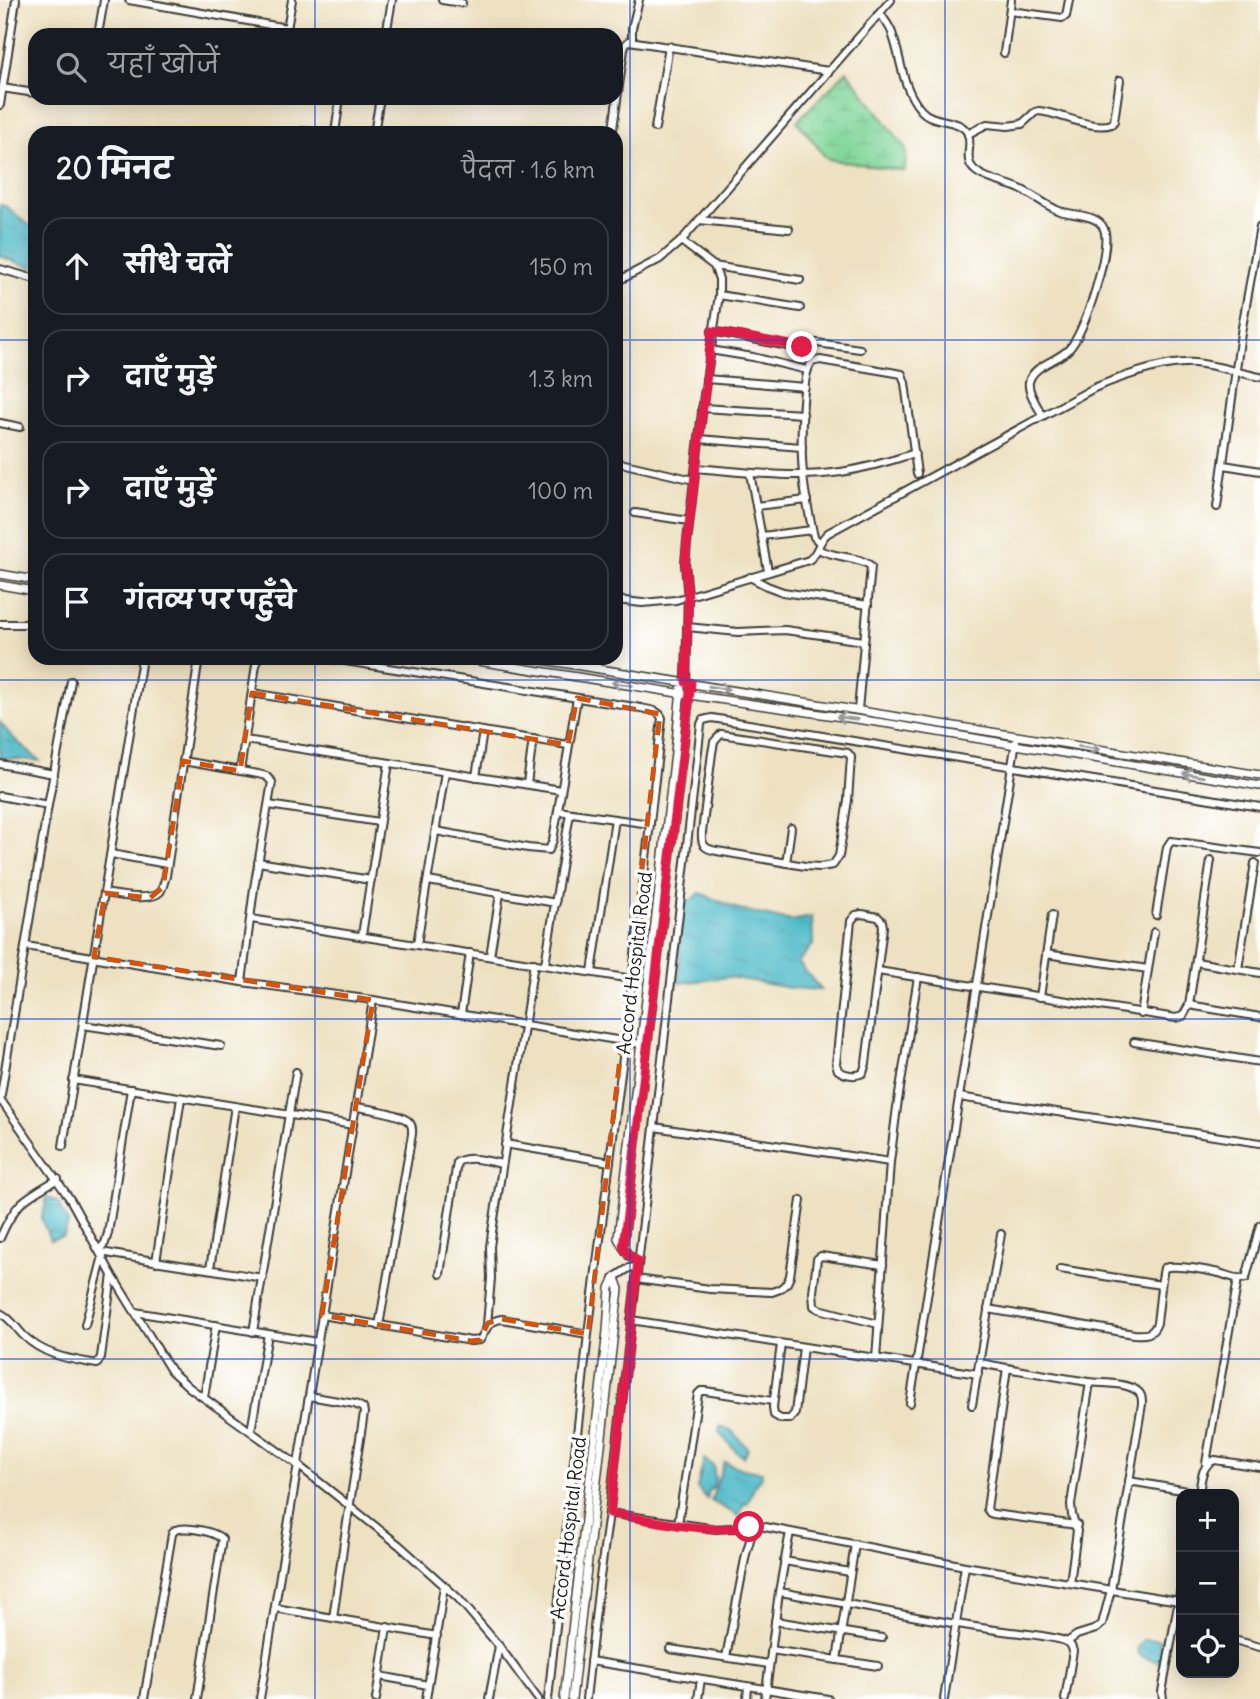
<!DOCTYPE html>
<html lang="hi">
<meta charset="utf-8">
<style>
:root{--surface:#171b24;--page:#242831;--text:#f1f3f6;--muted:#9ea1a6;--line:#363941}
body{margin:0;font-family:Delius,"Playpen Sans Deva",sans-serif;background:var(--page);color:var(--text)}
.controls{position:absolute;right:21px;bottom:21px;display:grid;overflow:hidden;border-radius:14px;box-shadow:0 4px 18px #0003}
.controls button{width:63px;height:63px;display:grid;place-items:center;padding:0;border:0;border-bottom:2px solid var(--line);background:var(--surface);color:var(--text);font:35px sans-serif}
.stop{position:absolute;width:21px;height:21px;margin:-16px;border:5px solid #e11d48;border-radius:50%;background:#fff}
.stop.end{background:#e11d48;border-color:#fff;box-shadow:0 2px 7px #0008}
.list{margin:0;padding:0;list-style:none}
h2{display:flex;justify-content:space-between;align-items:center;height:91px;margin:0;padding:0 28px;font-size:30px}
h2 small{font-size:23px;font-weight:400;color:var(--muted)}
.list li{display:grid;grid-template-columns:46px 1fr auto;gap:21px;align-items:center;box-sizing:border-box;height:98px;margin:0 14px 14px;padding:0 14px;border:2px solid var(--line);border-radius:21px}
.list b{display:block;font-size:26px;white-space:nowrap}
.list em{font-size:23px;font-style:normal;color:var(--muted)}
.icon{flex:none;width:38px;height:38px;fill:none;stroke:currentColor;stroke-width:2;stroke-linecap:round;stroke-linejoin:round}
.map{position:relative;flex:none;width:1260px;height:1699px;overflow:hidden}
.search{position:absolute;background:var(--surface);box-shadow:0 4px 18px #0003;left:28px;top:28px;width:595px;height:77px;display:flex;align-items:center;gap:18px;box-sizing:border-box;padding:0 24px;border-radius:21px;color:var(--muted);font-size:26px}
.panel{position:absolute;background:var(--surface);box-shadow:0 4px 18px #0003;left:28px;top:126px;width:595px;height:539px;border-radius:21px}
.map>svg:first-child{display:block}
.wetland{fill:url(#wetland-marsh);stroke:#4e785a;stroke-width:2}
.water{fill:url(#water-ripples);stroke:#356b72;stroke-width:2}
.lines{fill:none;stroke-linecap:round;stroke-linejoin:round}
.minor-casing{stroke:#3b3a35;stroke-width:10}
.tertiary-casing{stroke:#3b3a35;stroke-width:10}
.minor{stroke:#fff;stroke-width:6}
.tertiary{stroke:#fff;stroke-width:7}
.oneway{stroke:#999}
.route{stroke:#e11d48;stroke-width:9}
.marked{fill:none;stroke:#d4530e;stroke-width:5;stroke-dasharray:14 9;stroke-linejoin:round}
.grid{fill:none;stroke:#1d4ed8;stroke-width:2;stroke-opacity:0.55}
.labels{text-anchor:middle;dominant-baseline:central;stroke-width:7;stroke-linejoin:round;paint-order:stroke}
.street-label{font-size:19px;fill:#1c1c1c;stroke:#fff}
</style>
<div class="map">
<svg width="1260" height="1699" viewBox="0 0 1260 1699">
<defs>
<pattern id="wetland-marsh" width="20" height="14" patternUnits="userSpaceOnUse" patternTransform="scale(1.75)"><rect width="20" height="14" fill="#80d599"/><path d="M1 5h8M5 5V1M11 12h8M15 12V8" fill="none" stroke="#6eb683"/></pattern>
<pattern id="water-ripples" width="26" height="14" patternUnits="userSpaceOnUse" patternTransform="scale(1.75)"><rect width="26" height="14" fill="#4ebac8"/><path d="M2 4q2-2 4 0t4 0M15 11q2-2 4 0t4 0" fill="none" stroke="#449fab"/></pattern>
</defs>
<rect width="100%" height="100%" fill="#fff"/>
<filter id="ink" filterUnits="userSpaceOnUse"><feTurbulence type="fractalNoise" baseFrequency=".0143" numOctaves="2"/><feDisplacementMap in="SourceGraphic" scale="14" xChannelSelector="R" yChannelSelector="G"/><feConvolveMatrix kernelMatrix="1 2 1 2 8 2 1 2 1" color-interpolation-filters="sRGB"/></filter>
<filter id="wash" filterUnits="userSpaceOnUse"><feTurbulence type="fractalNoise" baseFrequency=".00686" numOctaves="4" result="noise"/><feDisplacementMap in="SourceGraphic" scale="28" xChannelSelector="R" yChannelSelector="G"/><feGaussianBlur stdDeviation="1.57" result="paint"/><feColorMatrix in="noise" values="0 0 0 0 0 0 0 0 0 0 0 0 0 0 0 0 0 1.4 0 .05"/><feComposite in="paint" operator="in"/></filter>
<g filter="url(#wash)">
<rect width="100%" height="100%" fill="#ede1c1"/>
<path class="wetland" d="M847 71 906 149 905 171 827 159 797 121Z"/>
<g class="water">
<path d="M0 204 7 207 35 230V269L0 256Z"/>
<path d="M0 722 11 736 40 761 0 758Z"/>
<path d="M700 893 740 910 791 921 812 917 813 945 798 962 821 990 790 988 729 977 679 983 681 908Z"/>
<path d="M46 1197 58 1202 68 1223 64 1236 50 1240 41 1218 45 1207Z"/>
<path d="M720 1426 731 1430 748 1449 744 1457 737 1452 719 1433Z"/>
<path d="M704 1459 713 1465 715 1479 713 1488 708 1492 707 1499 697 1488Z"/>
<path d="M724 1462 742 1469 762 1472V1476C753 1483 753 1494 747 1504L744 1503 739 1516 711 1501Z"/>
<path d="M1143 1640H1160V1663C1152 1659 1144 1659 1138 1653L1137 1648Z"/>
</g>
</g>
<g filter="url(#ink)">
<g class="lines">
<defs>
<g id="minor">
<path d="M129 0 287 28"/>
<path d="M442 0 462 3"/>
<path d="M1010 11 1062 18 1066 16 1069 0"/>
<path d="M880 13C885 21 891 27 893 36 902 62 902 88 921 110 933 124 959 118 967 132 975 146 959 162 980 174 992 181 1007 183 1020 189 1033 195 1044 204 1057 210 1070 216 1098 213 1104 229 1112 248 1084 335 1069 349 1058 361 1033 365 1029 382 1027 392 1038 407 1043 416"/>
<path d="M98 35 104 0"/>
<path d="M286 35 292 0"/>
<path d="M386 35 392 0"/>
<path d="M632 40V28L639 0"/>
<path d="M1004 53 1011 0"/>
<path d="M2 88 35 93"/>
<path d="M70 98H78"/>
<path d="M0 105 16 0"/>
<path d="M655 128 669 46"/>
<path d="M613 129 624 49 625 45 629 41 829 71"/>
<path d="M298 133 302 131 322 133"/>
<path d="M335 133 340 98"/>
<path d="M374 133 380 98"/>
<path d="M968 134 987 124 1008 126 1022 124 1035 112 1039 111C1061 113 1092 131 1112 124L1114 121 1120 80"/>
<path d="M699 220 789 229"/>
<path d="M681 241 714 266 719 279V295L704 395 687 542 685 564 688 597 686 682"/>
<path d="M714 266 800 280"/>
<path d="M0 269 35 279"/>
<path d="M616 282 660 259 681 241 891 0"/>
<path d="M719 295 800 308"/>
<path d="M712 331 798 348 817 343 860 349"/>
<path d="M710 350 753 357 807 370"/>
<path d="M706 379 805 387"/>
<path d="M702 408 803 414"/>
<path d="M0 423 20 427"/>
<path d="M699 439 802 447"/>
<path d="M616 462 694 480"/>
<path d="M1224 465 1260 471"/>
<path d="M696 468C744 472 793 479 841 472 867 468 891 461 915 453"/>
<path d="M750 473 768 571"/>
<path d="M756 506 807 500"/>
<path d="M1217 507 1241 333 1260 227"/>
<path d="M635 513 689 521"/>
<path d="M762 536 812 530"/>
<path d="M819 542 814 537C810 518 804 493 803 473 801 453 800 375 812 362L820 360 902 374 905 383 917 474"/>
<path d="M818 549C834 558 859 556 871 566L858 710"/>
<path d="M750 577 767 586 783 592 868 605"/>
<path d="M616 600 642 603 676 600 809 560C820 551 817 542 828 533L1094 388C1121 377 1165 361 1195 363 1216 365 1239 373 1260 377"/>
<path d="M0 624H35"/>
<path d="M687 627 738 632 785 630 864 641"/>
<path d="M326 658 641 708C649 710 659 710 662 718L625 1042 588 1334 548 1699"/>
<path d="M591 658 599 669"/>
<path d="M252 693 568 745"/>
<path d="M721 734 848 753 851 757 848 800 839 856 833 865 820 867 805 866 717 851C705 849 701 846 702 832L712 753 714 742Z"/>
<path d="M245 740 561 790"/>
<path d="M183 761 258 774 266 776 272 782 254 888 242 982"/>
<path d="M0 764 54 774"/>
<path d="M240 771 257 658"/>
<path d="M476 777 483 731"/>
<path d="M527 784 533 739"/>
<path d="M0 796 48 805"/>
<path d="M269 805 379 822"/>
<path d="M558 811 650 824"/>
<path d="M436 831 528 848 549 850 553 840 577 698"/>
<path d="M111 854 167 864"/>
<path d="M258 862 371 880"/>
<path d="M786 863 791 828"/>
<path d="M428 881 556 903"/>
<path d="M105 893C117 895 151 902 160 892 163 888 164 882 166 876L199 658"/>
<path d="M862 914 878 917 882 921 883 927 866 1063 863 1073C856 1077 844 1075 838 1070L836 1064 851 921 856 915Z"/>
<path d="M1156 915 1167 847 1171 841 1260 853"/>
<path d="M251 919 632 979"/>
<path d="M362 935 389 763"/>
<path d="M417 944 445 772"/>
<path d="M26 946 242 982 373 1000 641 1044"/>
<path d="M1046 954 1148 969"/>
<path d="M490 956 500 894"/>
<path d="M1196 962 1260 973"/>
<path d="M545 964 570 813"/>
<path d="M1238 969 1255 863"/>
<path d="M878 971 1176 1018 1183 1016 1189 1005 1211 860"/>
<path d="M592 972 615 819"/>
<path d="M1040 997 1052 915"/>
<path d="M1189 1005 1260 1017"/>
<path d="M461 1014 470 953"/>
<path d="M1141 1014 1154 932"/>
<path d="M83 1025 221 1046"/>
<path d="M1134 1042 1260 1062"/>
<path d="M73 1080 353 1125"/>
<path d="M959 1097 1260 1143"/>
<path d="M0 1099 70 1199 112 1275 171 1371 190 1388 299 1466 399 1545 458 1598 499 1646 538 1699"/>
<path d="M0 1101 48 805 71 681"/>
<path d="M356 1107C368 1109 402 1113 410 1123 413 1127 412 1130 412 1134L379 1326"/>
<path d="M654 1127 890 1162"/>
<path d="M505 1144 610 1162"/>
<path d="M63 1146 142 658"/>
<path d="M0 1238C16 1201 24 1199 58 1179"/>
<path d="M623 1247 629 1256 638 1260"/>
<path d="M99 1250 105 1243 108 1233 131 1089"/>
<path d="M101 1252C155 1262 209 1269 263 1278"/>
<path d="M156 1262 181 1098"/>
<path d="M210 1269 235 1106"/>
<path d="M1060 1269 1161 1285"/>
<path d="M440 1274 457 1162C470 1155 488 1161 502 1164"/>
<path d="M615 1277 629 1268 637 1267"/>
<path d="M636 1279 710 1289 772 1292 780 1289 787 1283 790 1276 801 1200"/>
<path d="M988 1309 1134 1334C1145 1335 1153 1335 1157 1323L1162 1279 1164 1268C1177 1264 1205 1270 1219 1273 1229 1276 1237 1280 1246 1278L1260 1225"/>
<path d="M135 1312 317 1342"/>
<path d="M0 1313C11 1318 16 1328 24 1336 45 1356 70 1359 97 1364L101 1357 112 1275"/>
<path d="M322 1315 471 1341 480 1340C487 1329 487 1321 502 1319L588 1334"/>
<path d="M631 1320 978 1374"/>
<path d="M878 1324 819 1309 814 1306 813 1292 817 1259 821 1256 883 1265"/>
<path d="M85 1325 103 1256"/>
<path d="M487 1325 491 1278 490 1247 492 1232 534 963"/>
<path d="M253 1332 296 1072"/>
<path d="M781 1344 773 1407 774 1415 781 1419H790L795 1413 803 1347"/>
<path d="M876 1359 890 1162 897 1107 918 977"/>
<path d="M980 1363C1015 1370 1052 1376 1088 1382 1103 1384 1123 1382 1136 1390 1142 1394 1142 1398 1142 1404L1111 1590 1102 1624 1096 1629 1077 1635 1067 1642"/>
<path d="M1007 1368 987 1509 990 1513 993 1514 1077 1525"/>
<path d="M309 1396 355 1404 363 1408 364 1413 344 1542 333 1618"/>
<path d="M204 1397 216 1325"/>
<path d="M910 1403 1016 741"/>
<path d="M972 1405 1001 1234"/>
<path d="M251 1431 268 1334"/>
<path d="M1206 1463 1238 1279"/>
<path d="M1129 1481 1199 1493"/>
<path d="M1199 1494C1201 1482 1201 1464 1215 1460L1260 1467"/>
<path d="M609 1513 716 1529 760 1526 965 1566 1179 1601"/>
<path d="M678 1524 698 1394 701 1391H705L773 1401"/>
<path d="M784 1561 850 1572"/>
<path d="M1070 1583 1077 1531 1072 1515 1071 1504 1090 1382"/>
<path d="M779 1592C854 1604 928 1621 1003 1631 1018 1633 1054 1636 1067 1642 1072 1645 1071 1646 1073 1651L1065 1699"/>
<path d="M275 1608 437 1636"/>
<path d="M775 1621 882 1638"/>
<path d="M1234 1640 1260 1647"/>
<path d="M670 1649 769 1664"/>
<path d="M771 1650 878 1666"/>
<path d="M726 1657 746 1554 754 1526"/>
<path d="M837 1660 855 1544"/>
<path d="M590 1661 828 1699"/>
<path d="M380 1676 428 1685"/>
<path d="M144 1699 172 1534 175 1530C186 1526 214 1531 222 1539L197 1699"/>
<path d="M260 1699 373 1000"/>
<path d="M376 1699 387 1627"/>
<path d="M426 1699 444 1586"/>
<path d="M489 1699 499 1646"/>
<path d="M586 1699 598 1592 609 1513 699 742 701 724 703 720 712 718 1260 807"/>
<path d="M698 1699 701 1679"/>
<path d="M747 1699 748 1687"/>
<path d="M765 1699 779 1592 790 1532"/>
<path d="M944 1699 965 1566"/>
<path d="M1163 1699 1162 1692 1181 1588"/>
</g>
<g id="tertiary">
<path d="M0 574 35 580"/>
<path d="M0 585 35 591"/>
<path d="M459 658 690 695 890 724 1260 786"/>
<path d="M531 658 1260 775"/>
<path d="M623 1247 618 1238 675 753 681 689"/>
<path d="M623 1247 691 683"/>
<path d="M564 1699 607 1331 610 1288 615 1277"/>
<path d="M572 1699 617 1306 619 1289 615 1278"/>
</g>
</defs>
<use href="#minor" class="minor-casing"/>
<use href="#tertiary" class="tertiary-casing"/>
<use href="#minor" class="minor"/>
<use href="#tertiary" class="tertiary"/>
</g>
<defs><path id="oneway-shaft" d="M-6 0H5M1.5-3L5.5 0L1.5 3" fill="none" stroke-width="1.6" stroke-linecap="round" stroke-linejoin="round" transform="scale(1.75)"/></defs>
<g class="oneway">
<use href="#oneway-shaft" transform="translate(622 684) rotate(-171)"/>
<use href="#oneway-shaft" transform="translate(719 688) rotate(10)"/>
<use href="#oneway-shaft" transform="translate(847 718) rotate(-172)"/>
<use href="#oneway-shaft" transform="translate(1089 748) rotate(9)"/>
<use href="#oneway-shaft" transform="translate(1193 775) rotate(-170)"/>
</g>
</g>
<g class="lines" filter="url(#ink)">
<path class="route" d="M749 1527C703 1533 655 1521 610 1513L638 1261 629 1255 623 1247 691 683 686 682 688 597 685 564 687 542 712 331 802 347"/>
</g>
<path class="marked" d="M252 693 568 745 577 698 660 714 588 1334 502 1319 488 1323 480 1340 471 1341 322 1315 373 1000 94 957 105 893 150 898 163 887 183 761 240 771Z"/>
<path class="grid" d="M315 0V35M630 0V1699M945 0V1699M315 98V133M0 340H35M616 340H1260M315 658V1699M0 680H1260M0 1019H1260M0 1359H1260"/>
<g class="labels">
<g class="street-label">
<text transform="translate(634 963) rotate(-83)">Accord Hospital Road</text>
<text transform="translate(568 1528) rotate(-83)">Accord Hospital Road</text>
</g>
</g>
</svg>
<div class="controls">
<button>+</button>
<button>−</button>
<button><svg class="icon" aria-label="locate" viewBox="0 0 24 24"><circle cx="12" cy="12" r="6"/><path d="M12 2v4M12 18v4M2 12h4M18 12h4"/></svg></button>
</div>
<div class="stop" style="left:749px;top:1527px"></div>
<div class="stop end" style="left:802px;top:347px"></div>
<div class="search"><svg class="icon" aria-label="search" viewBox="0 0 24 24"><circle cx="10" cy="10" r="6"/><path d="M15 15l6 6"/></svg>यहाँ खोजें</div>
<section class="panel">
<h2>20 मिनट<small>पैदल · 1.6 km</small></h2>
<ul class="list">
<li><svg class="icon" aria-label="ahead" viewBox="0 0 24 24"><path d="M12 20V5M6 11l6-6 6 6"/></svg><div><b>सीधे चलें</b></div><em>150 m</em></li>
<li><svg class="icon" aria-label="right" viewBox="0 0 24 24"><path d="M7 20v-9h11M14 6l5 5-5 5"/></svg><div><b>दाएँ मुड़ें</b></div><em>1.3 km</em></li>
<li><svg class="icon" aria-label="right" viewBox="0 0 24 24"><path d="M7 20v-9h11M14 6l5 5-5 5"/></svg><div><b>दाएँ मुड़ें</b></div><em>100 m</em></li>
<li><svg class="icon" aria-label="arrive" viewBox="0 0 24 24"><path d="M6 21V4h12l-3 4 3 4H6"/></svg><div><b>गंतव्य पर पहुँचे</b></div></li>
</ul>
</section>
</div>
